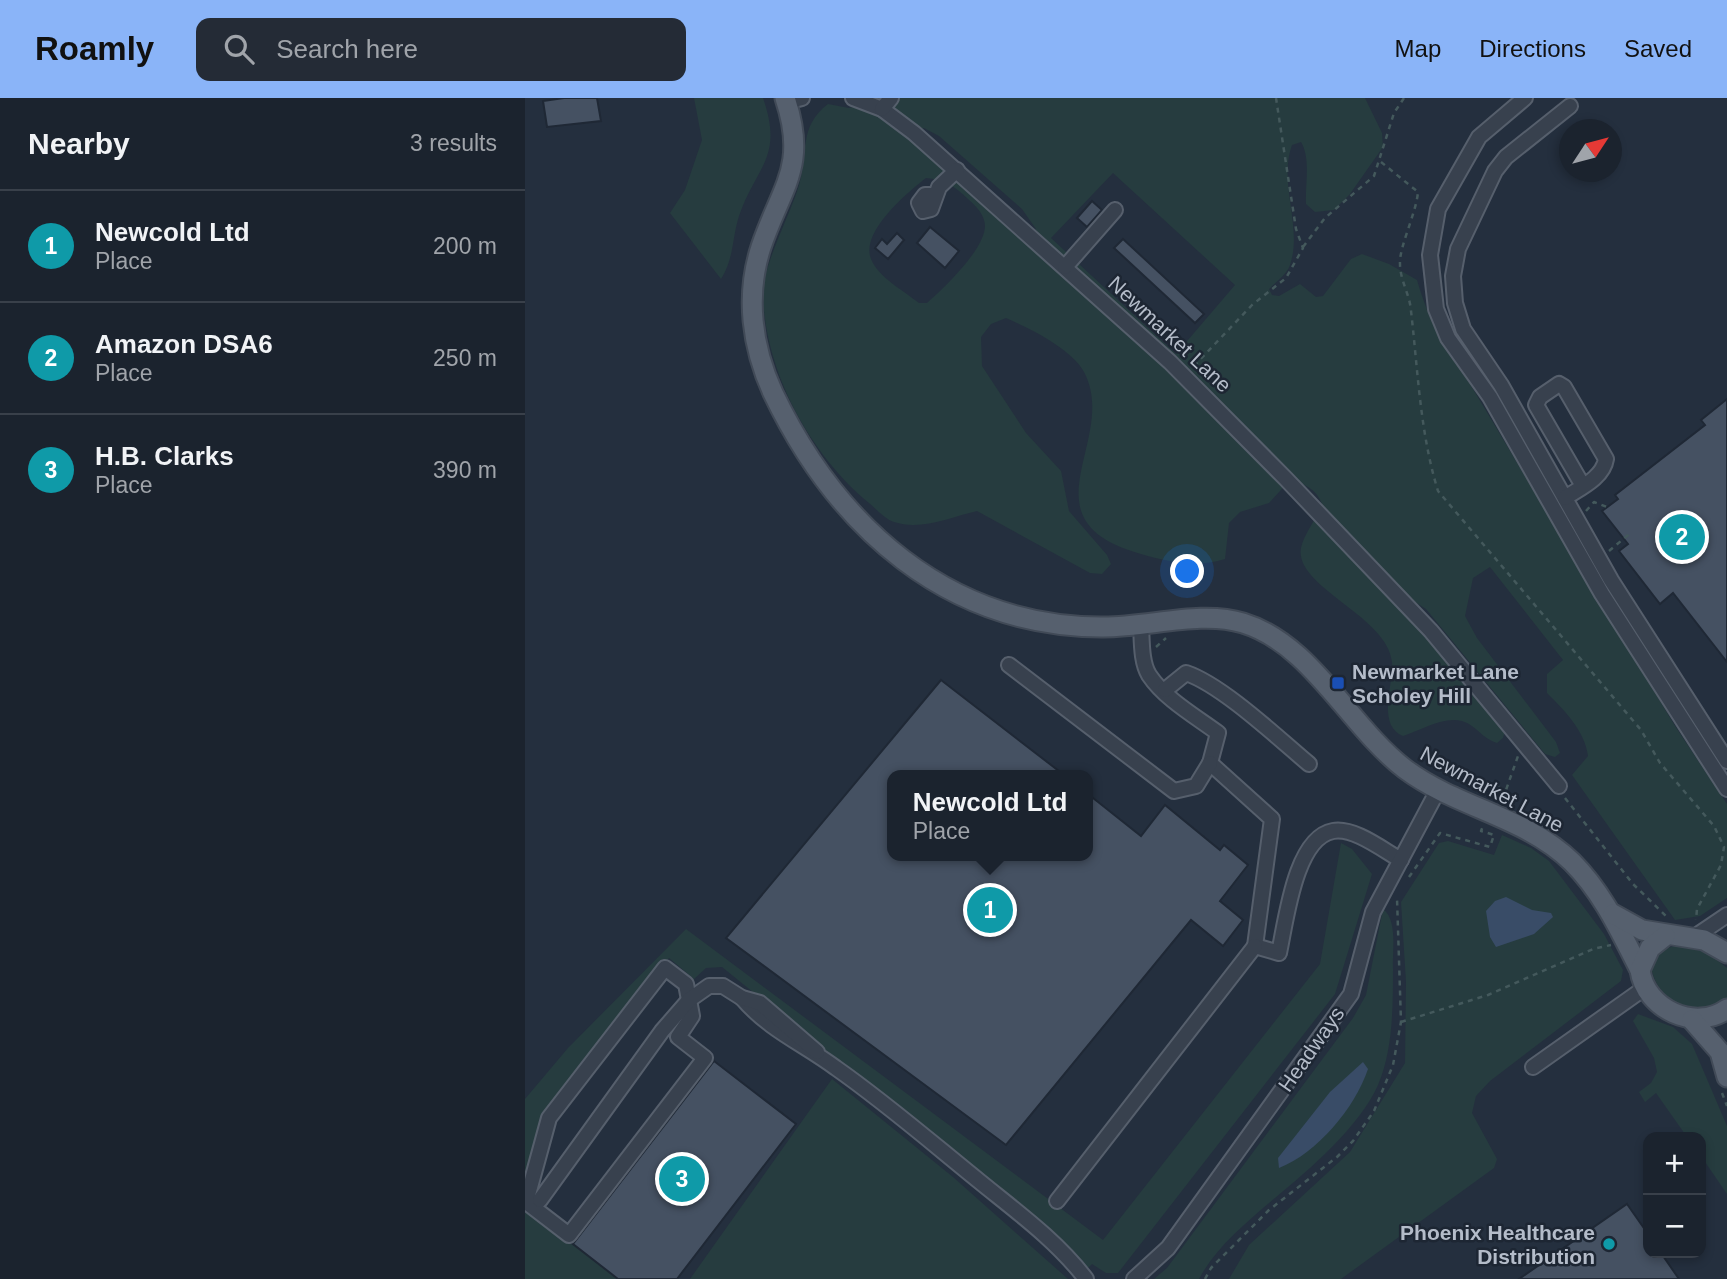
<!DOCTYPE html>
<meta charset="utf-8">
<style>
:root{--surface:#1b232e;--page:#242b36;--text:#f1f3f6;--muted:#a0a4aa;--line:#39404a;--accent:#8ab4f8}
body{margin:0;font-family:Helvetica,sans-serif;background:var(--page);color:var(--text)}
.controls{position:absolute;right:21px;bottom:21px;display:grid;overflow:hidden;border-radius:14px;box-shadow:0 4px 10px #0003}
.controls button{width:63px;height:63px;display:grid;place-items:center;padding:0;border:0;border-bottom:2px solid var(--line);background:var(--surface);color:var(--text);font:35px sans-serif}
.compass{position:absolute;left:1034px;top:21px;width:63px;height:63px;border-radius:50%;background:var(--surface);box-shadow:0 4px 10px #0003;rotate:54deg}
.you{position:absolute;left:663px;top:474px;width:24px;height:24px;margin:-18px;border:5px solid #fff;border-radius:50%;background:#1a73e8;box-shadow:0 0 0 10px #1a73e833}
.badge{display:grid;place-items:center;width:46px;height:46px;border-radius:50%;background:var(--accent);color:#fff;font-size:23px;font-weight:700}
.pin{position:absolute;translate:-50% -50%;border:4px solid #fff;box-shadow:0 2px 7px #0006}
.popup{position:absolute;left:362px;top:672px;width:206px;height:91px;box-sizing:border-box;display:grid;place-content:center;border-radius:14px;background:var(--surface);filter:drop-shadow(0 2px 5px #0005);font-size:23px;white-space:nowrap;color:var(--muted)}
.popup b{font-size:26px;color:var(--text)}
.popup::after{content:'';position:absolute;left:50%;top:100%;margin-left:-14px;border:14px solid transparent;border-top-color:var(--surface)}
.list{margin:0;padding:0;list-style:none}
h2{display:flex;justify-content:space-between;align-items:center;height:91px;margin:0;padding:0 28px;font-size:30px}
h2 small{font-size:23px;font-weight:400;color:var(--muted)}
.list li{display:grid;grid-template-columns:46px 1fr auto;gap:21px;align-items:center;box-sizing:border-box;height:112px;padding:0 28px;border-top:2px solid var(--line)}
.list b{display:block;font-size:26px;white-space:nowrap}
.list p{margin:0;font-size:23px;white-space:nowrap;color:var(--muted)}
.list em{font-size:23px;font-style:normal;color:var(--muted)}
.icon{flex:none;width:38px;height:38px;fill:none;stroke:currentColor;stroke-width:2;stroke-linecap:round;stroke-linejoin:round}
.map{position:relative;flex:none;width:1202px;height:1181px;overflow:hidden}
header{display:flex;align-items:center;gap:42px;box-sizing:border-box;height:98px;padding:0 35px;background:var(--accent);color:#111}
header strong{font-size:33px}
nav{display:flex;gap:38px;margin-inline-start:auto;font-size:24px}
.search{width:490px;height:63px;background:var(--page);display:flex;align-items:center;gap:18px;box-sizing:border-box;padding:0 24px;border-radius:14px;color:var(--muted);font-size:26px}
main{display:flex}
aside{flex:1;background:var(--surface)}
.map>svg:first-child{display:block}
.green{fill:#263c3f;fill-rule:evenodd}
.water{fill:#394c67}
.building{fill:#455162;stroke:#1f2835;stroke-width:2}
.lines{fill:none;stroke-linecap:round;stroke-linejoin:round}
.minor-casing{stroke:#565f6c;stroke-width:18}
.major-casing{stroke:#414a57;stroke-width:23}
.path{stroke:#44595c;stroke-width:2.5;stroke-dasharray:5 5;stroke-linecap:butt}
.minor{stroke:#38414e;stroke-width:14}
.major{stroke:#56606e;stroke-width:19}
.transit-dot{fill:#1a4fb4;stroke:#1d2633;stroke-width:2.5}
.culture-dot{fill:#0f9aa8;stroke:#1d2633;stroke-width:2.5}
.labels{text-anchor:middle;dominant-baseline:central;stroke-width:5;stroke-linejoin:round;paint-order:stroke}
.street-label{font-size:21px;fill:#b4bcc9;stroke:#1d2633}
.poi-label{font-size:21px;font-weight:bold;fill:#b4bcc9;stroke:#1d2633;text-anchor:start}
</style>
<header>
<strong>Roamly</strong>
<div class="search"><svg class="icon" aria-label="search" viewBox="0 0 24 24"><circle cx="10" cy="10" r="6"/><path d="M15 15l6 6"/></svg>Search here</div>
<nav><a>Map</a><a>Directions</a><a>Saved</a></nav>
</header>
<main>
<aside>
<h2>Nearby<small>3 results</small></h2>
<ul class="list">
<li><span class="badge" style="background:#0f9aa8">1</span><div><b>Newcold Ltd</b><p>Place</p></div><em>200 m</em></li>
<li><span class="badge" style="background:#0f9aa8">2</span><div><b>Amazon DSA6</b><p>Place</p></div><em>250 m</em></li>
<li><span class="badge" style="background:#0f9aa8">3</span><div><b>H.B. Clarks</b><p>Place</p></div><em>390 m</em></li>
</ul>
</aside>
<div class="map">
<svg width="1202" height="1181" viewBox="0 0 1202 1181">
<rect width="100%" height="100%" fill="#242f3e"/>
<g class="green">
<path d="M169 0H238C259 60 231 68 214 118 207 140 209 161 196 181L145 115 160 92 177 42Z"/>
<path d="M359 0H840L857 35 858 49 825 96 809 112 790 114 781 106C780 86 786 61 776 44L767 47C753 85 778 129 765 167 762 176 751 184 744 191L747 197 754 198 775 186 791 199 798 198 826 161 837 156 864 166 892 182C904 224 920 251 945 286L1150 628 1202 706V800L1175 818 1150 822 1047 677 1063 658C1060 633 1039 612 1022 595V576L1038 562 965 469 948 480 940 518 952 540 1031 644 1035 655 1030 659 1020 656 901 511 884 500 875 510 982 626 978 640 972 645C959 641 955 633 944 626 925 614 897 632 878 638 851 627 869 586 867 564 863 518 769 489 776 450 779 435 792 421 797 406 791 391 780 385 764 383L744 405 715 414 704 425 700 461C672 470 644 464 616 456 494 422 595 342 559 274 547 251 504 230 481 220L466 226 456 239 457 268 501 335 536 373 544 413 582 457 586 466 577 476 565 475 452 413C426 419 396 433 369 424 360 421 351 411 344 405 285 356 240 274 238 197 237 168 265 118 274 87 284 54 273 29 303 6L324 10ZM399 30 414 38 497 111 511 131 505 137 392 33ZM588 75 710 187 651 256 526 140ZM401 80C418 81 431 89 443 101 451 108 460 117 460 128 460 151 419 190 402 205H394C379 193 353 179 346 161 335 134 383 94 401 80Z"/>
<path d="M977 737 1006 750 1024 763 1079 836 1098 872 1096 883 965 983 951 998 947 1015 972 1061 969 1070 816 1181H704L724 1147 825 1054 880 965 881 884 876 804 914 745 923 743 969 757Z"/>
<path d="M816 745 827 751 847 776 810 896 593 1175H581L567 1166 562 1171 534 1141 197 869 181 870 169 881 144 860 18 1019 0 1087V1001L43 950 161 831 578 1142 795 866Z"/>
<path d="M858 811C873 822 867 854 868 871 868 909 868 952 853 987 835 1028 784 1072 750 1100 723 1123 691 1149 674 1181H629L642 1170 828 920 841 897Z"/>
<path d="M1153 847 1183 855 1202 870V905C1171 922 1131 904 1126 868L1139 851Z"/>
<path d="M1113 916 1148 929 1167 946 1202 1028V1096L1176 1058V1039H1162L1131 995 1120 1004 1114 994 1126 985 1132 974 1129 960 1108 923Z"/>
<path d="M307 981 428 1079 543 1181H165Z"/>
<path d="M0 1111 93 1181H0Z"/>
</g>
<g class="water">
<path d="M981 799 1007 812 1026 815 1028 819 1009 836 971 849 965 839 961 813 970 803Z"/>
<path d="M838 964 843 971C830 1010 792 1055 754 1070L753 1060 805 994Z"/>
</g>
<g class="building">
<path d="M39 0H72L76 23 22 29 18 3Z"/>
<path d="M567 103 577 112 562 129 552 120Z"/>
<path d="M405 129 434 153 420 170 392 145Z"/>
<path d="M372 135 379 142 363 161 350 150 357 141 362 146Z"/>
<path d="M598 141 679 216 670 225 589 150Z"/>
<path d="M1202 301V564L1148 495 1135 506 1094 453 1103 446 1077 413 1093 401 1090 397 1180 327 1176 322Z"/>
<path d="M416 582 539 677H367V758H563V696L616 738 640 707 695 752 699 747 723 767 695 803 718 822 698 848 666 822 481 1047 201 840Z"/>
<path d="M189 963 271 1026 152 1181H93L48 1146Z"/>
<path d="M1102 1106 1123 1136V1155H1136L1154 1181H994Z"/>
</g>
<g class="lines">
<defs>
<g id="minor">
<path d="M328 0 357 11 389 35 645 264 761 381 906 533 1034 688"/>
<path d="M1000 0 954 39 913 111 905 157 911 211 923 240 965 299 1077 496 1202 691"/>
<path d="M261 4 277 0"/>
<path d="M1045 8 981 59 970 73 933 151 928 178 930 205 938 231 976 287 1086 482 1202 663"/>
<path d="M357 11 366 0"/>
<path d="M410 97H400L394 105 398 113 406 111 414 89 432 72"/>
<path d="M540 169 590 112"/>
<path d="M1040 400C1055 390 1078 380 1081 361L1039 289 1034 286 1015 299 1011 307 1058 388"/>
<path d="M616 528C617 543 616 564 624 577 640 601 670 618 693 635L685 665 747 721 730 848 754 855C761 823 770 740 808 733 829 729 858 752 876 762"/>
<path d="M484 567 649 693 671 688 685 665"/>
<path d="M640 592 661 575C697 587 753 640 784 666"/>
<path d="M1168 840 1202 817"/>
<path d="M140 870 161 886 167 918 153 939 180 960 44 1137 1 1104 24 1020Z"/>
<path d="M217 900C244 932 279 946 311 970 361 1005 407 1045 454 1083 492 1114 531 1142 561 1181"/>
<path d="M1008 969 1121 889"/>
<path d="M15 1102 137 933 164 902 184 888H198L217 900 235 905 292 954"/>
<path d="M532 1103 730 848"/>
<path d="M609 1181 643 1150 826 896 848 814 913 692"/>
</g>
<g id="major">
<path d="M260 0C283 69 256 89 236 149 220 198 227 249 248 295 312 429 422 528 576 529 622 530 675 512 718 525 787 546 823 627 880 671 932 710 1000 718 1047 764 1078 795 1095 833 1115 872"/>
<path d="M1088 816 1117 832 1179 842 1202 855"/>
<path d="M1140 838 1125 850 1115 872C1120 911 1170 934 1202 911"/>
<path d="M1167 922 1195 954 1202 979"/>
</g>
</defs>
<use href="#minor" class="minor-casing"/>
<use href="#major" class="major-casing"/>
<g class="path">
<path d="M856 64 893 94C891 116 874 149 875 166 875 182 885 197 886 213 893 273 895 335 913 393L1116 632 1135 665 1189 728 1199 749 1196 767 1172 811 1171 822"/>
<path d="M778 149 800 120 849 78 869 15 879 0"/>
<path d="M669 268 727 207 761 180 778 150 771 131 751 0"/>
<path d="M1061 413 1069 404 1082 409"/>
<path d="M1084 453 1103 437 1102 434"/>
<path d="M631 549 641 540"/>
<path d="M968 698 972 689 981 692 993 658"/>
<path d="M1040 700 1108 786 1143 820"/>
<path d="M884 779 915 735 965 749 969 737 956 733 958 728"/>
<path d="M876 924 963 897 1068 851 1086 847"/>
<path d="M1197 995 1202 1008"/>
<path d="M680 1181 686 1170 744 1112 812 1059 828 1043 849 1013 868 967 876 924 872 800"/>
</g>
<use href="#minor" class="minor"/>
<use href="#major" class="major"/>
</g>
<rect class="transit-dot" x="806" y="578" width="14" height="14" rx="3.5"/>
<circle class="culture-dot" cx="1084" cy="1146" r="7"/>
<g class="labels">
<g class="street-label">
<text transform="translate(645 236) rotate(43)">Newmarket Lane</text>
<text transform="translate(967 691) rotate(28)">Newmarket Lane</text>
<text transform="translate(786 951) rotate(-55)">Headways</text>
</g>
<g class="poi-label">
<text x="827" y="573">Newmarket Lane<tspan x="827" dy="24">Scholey Hill</tspan></text>
<text x="1070" y="1134" text-anchor="end">Phoenix Healthcare<tspan x="1070" dy="24">Distribution</tspan></text>
</g>
</g>
</svg>
<div class="controls">
<button>+</button>
<button>−</button>
</div>
<svg class="compass" viewBox="-18 -18 36 36"><path d="M0-13l5 13h-10z" fill="#e53935"/><path d="M0 13l5-13h-10z" fill="#a0a4aa"/></svg>
<div class="you"></div>
<div class="pin badge" style="left:465px;top:812px;background:#0f9aa8">1</div>
<div class="popup"><b>Newcold Ltd</b>Place</div>
<div class="pin badge" style="left:1157px;top:439px;background:#0f9aa8">2</div>
<div class="pin badge" style="left:157px;top:1081px;background:#0f9aa8">3</div>
</div>
</main>
